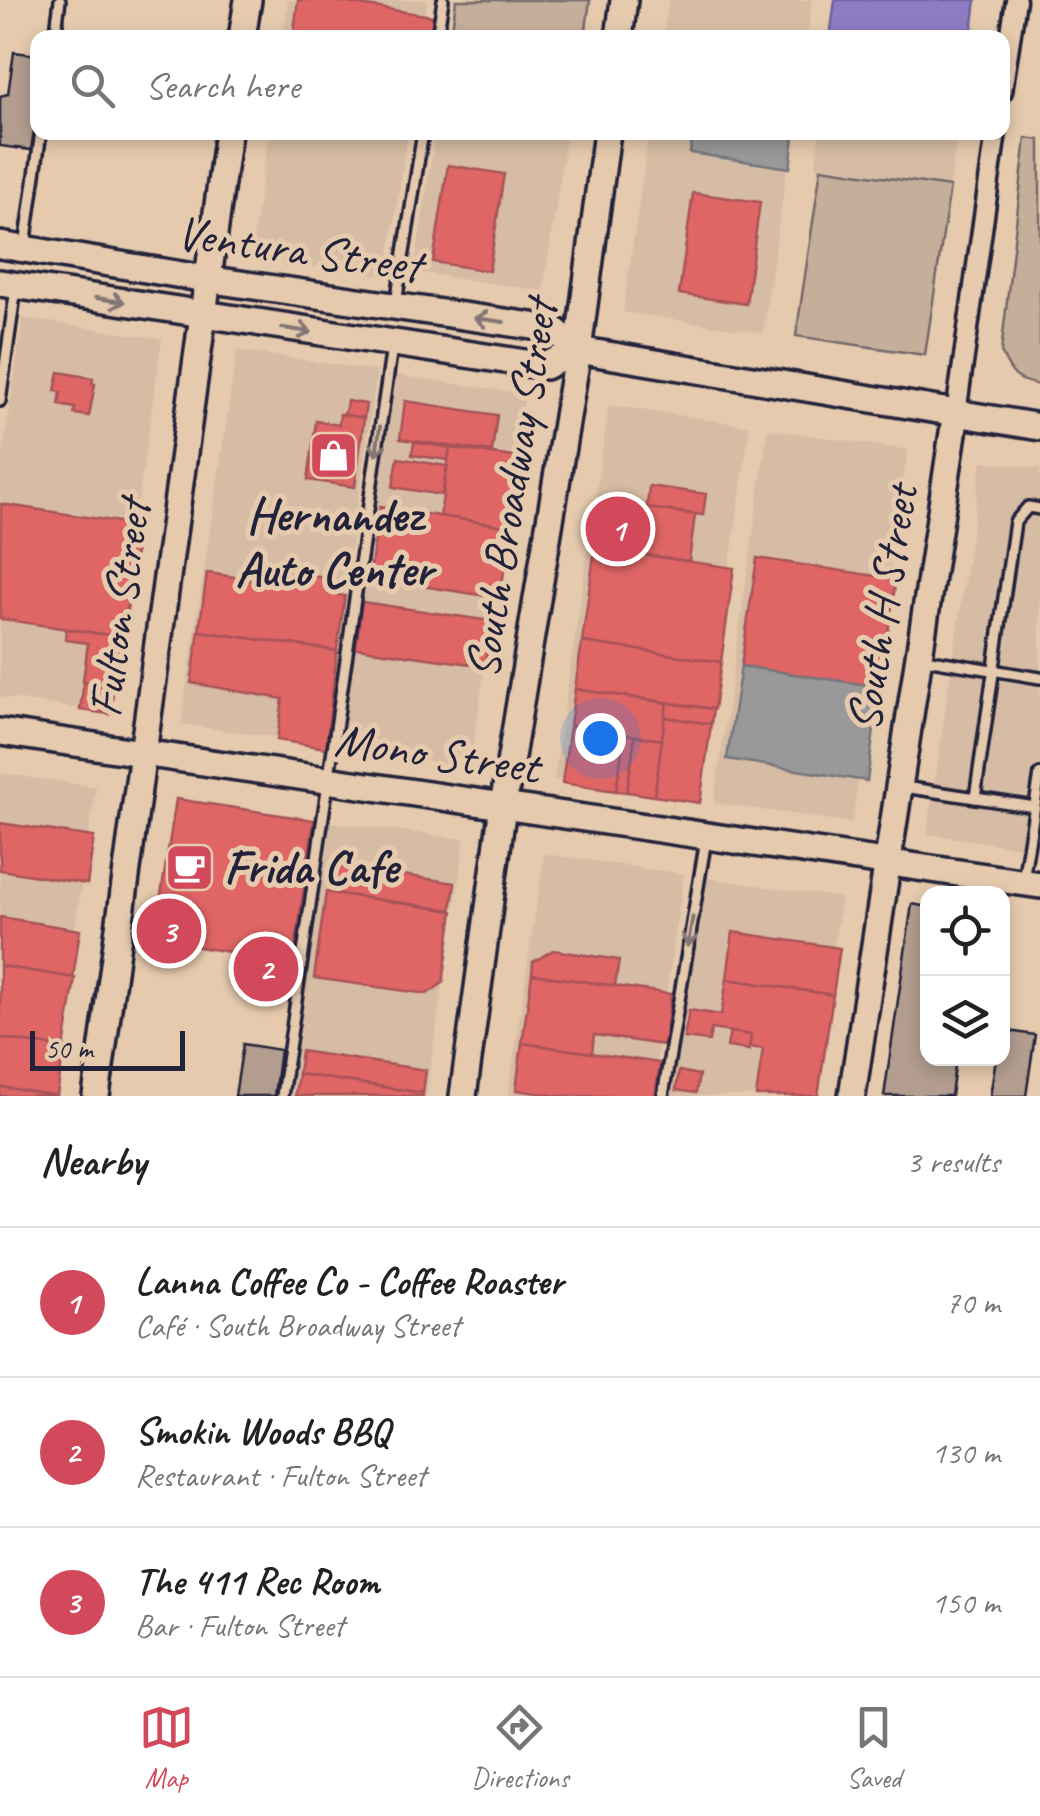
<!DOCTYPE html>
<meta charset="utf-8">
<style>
:root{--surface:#fff;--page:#f2f2f2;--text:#222;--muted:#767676;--line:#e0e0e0;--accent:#d1495b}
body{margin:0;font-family:Caveat,sans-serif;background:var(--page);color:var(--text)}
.controls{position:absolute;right:30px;bottom:30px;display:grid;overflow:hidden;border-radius:20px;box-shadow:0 5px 15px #0003}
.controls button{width:90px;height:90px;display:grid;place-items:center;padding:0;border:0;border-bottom:2px solid var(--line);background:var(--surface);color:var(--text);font:50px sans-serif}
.scale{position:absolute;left:30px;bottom:25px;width:155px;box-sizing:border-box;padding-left:10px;border:5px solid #22223b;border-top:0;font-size:28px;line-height:35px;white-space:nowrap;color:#22223b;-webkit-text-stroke:8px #e5caad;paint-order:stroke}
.you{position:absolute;left:600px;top:738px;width:35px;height:35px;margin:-25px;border:8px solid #fff;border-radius:50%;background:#1a73e8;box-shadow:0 0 0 15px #1a73e833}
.badge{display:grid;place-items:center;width:65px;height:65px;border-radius:50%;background:var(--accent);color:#fff;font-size:32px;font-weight:700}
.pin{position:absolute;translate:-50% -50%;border:5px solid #fff;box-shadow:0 2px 10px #0006}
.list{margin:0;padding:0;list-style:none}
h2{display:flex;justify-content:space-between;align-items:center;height:130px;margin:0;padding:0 40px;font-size:42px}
h2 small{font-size:32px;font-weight:400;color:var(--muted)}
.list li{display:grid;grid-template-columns:65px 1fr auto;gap:30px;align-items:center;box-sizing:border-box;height:150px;padding:0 40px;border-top:2px solid var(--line)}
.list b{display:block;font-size:38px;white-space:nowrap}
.list p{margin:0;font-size:32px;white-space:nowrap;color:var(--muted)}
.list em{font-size:32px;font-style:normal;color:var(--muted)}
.icon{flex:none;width:55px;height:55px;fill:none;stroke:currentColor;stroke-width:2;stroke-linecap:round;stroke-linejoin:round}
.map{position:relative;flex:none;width:1040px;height:1096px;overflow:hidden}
.search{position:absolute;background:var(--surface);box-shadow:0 5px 15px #0003;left:30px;right:30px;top:30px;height:110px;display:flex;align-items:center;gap:25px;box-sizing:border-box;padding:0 35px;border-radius:20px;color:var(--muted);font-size:38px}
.sheet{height:580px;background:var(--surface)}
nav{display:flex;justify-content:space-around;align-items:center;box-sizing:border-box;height:140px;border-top:2px solid var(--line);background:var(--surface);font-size:28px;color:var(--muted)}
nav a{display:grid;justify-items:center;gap:5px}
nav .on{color:var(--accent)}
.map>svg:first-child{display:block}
.built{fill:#d6bca4}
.green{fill:#c6af9a;stroke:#74686a;stroke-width:2.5}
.shops{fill:#e06666;stroke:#a75259;stroke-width:2.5}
.offices{fill:#8e7cc3;stroke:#6e619a;stroke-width:2.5}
.industry{fill:#999;stroke:#75757d;stroke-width:2.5}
.building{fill:#b29d8f;stroke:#22223b;stroke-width:2.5}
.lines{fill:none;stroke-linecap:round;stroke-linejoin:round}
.lane-casing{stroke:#22223b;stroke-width:16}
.street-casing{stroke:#22223b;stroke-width:25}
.secondary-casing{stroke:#22223b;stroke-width:32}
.lane{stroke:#e5caad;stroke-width:9}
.street{stroke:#e5caad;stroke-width:18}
.secondary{stroke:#e5caad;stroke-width:25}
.oneway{stroke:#847674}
.labels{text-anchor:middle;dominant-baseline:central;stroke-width:10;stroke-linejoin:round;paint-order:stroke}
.street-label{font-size:48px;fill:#22223b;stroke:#e5caad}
.poi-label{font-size:48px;font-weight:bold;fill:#22223b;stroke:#e5caad}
</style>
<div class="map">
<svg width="1040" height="1096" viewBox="0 0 1040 1096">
<rect width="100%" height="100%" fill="#e5caad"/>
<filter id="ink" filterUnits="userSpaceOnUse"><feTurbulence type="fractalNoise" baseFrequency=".01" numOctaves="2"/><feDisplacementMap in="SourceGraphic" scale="20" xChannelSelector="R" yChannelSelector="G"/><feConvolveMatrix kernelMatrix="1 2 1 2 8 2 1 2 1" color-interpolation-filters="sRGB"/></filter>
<g filter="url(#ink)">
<g class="built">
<path d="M288 0H427L422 37 283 38Z"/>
<path d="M669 0H812L807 37H663Z"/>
<path d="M269 133H408L386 277 250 257Z"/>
<path d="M435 133H567L543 291 414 272Z"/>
<path d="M649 133H792L763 333 623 312Z"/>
<path d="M819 133H957L950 187 816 168Z"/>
<path d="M23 318 162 339 107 713 0 697V471Z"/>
<path d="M237 350 377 371 322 744 181 724Z"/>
<path d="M395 375 525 394 470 767 340 747Z"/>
<path d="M609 405 750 426 695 800 554 779Z"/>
<path d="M768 429 908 450 852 823 714 803Z"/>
<path d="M982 461 1040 469V850L927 834Z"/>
<path d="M0 773 96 787 50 1096H0Z"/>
<path d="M329 822 465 839 426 1096H289Z"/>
<path d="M544 854 684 874 651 1096H508Z"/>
<path d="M702 877 841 898 812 1096H670Z"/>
</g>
<g class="green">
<path d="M456 0H590L585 37H451Z"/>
<path d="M1026 138 1040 140V385C1016 381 1011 375 1001 352Z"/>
<path d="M821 168 950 187 925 355 796 336Z"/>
</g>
<g class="shops">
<path d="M298 0H327L433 16 430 38H293Z"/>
<path d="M448 165 504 174 489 271 433 262Z"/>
<path d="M693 193 760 202 746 304 679 294Z"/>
<path d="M59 372 93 378 92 383 95 384 89 416 74 414 75 408 59 405 61 392 55 391Z"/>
<path d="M347 401 366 404 364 418 340 415 345 413Z"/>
<path d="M405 401 497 415 492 452 400 439Z"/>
<path d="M340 414 364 418 355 487 308 480 316 421 339 425Z"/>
<path d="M414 442 450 448 448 460 412 455Z"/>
<path d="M450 448 521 458 511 527 440 516Z"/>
<path d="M398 458 447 466 442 495 393 487Z"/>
<path d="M649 486 706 494 703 515 647 508Z"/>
<path d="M601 501 695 515 689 561 595 548Z"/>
<path d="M1 504 139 525 123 637 0 619Z"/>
<path d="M380 507 511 527 500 598 369 578Z"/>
<path d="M595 548 734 568 721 662 582 642Z"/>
<path d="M757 558 896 579 880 687 741 666Z"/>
<path d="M278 571 340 580 338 595 345 596 337 651 199 631 207 573 276 583Z"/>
<path d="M362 602 491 621 485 666 356 648Z"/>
<path d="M66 629 123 637 116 686 83 681 88 643 65 640Z"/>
<path d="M199 631 337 651 326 748 277 740 283 699 191 683Z"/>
<path d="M582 642 721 662 714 709 575 689Z"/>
<path d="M84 682 114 686 110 714 80 710Z"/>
<path d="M575 689 667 703 662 740 570 726Z"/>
<path d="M667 703 713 709 711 724 665 717Z"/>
<path d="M665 717 711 724 700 803 654 796Z"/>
<path d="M570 726 625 734 616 791 562 783Z"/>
<path d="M625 734 635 736 627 792 616 791Z"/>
<path d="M635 736 662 740 654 796 627 792Z"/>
<path d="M176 799 314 820 293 962 154 940Z"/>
<path d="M0 823 94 837 87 884 0 870Z"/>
<path d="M337 865 455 883 451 910 333 893Z"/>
<path d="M326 892 453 911 443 983 427 994 314 978Z"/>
<path d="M0 917 80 930 73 978 0 966Z"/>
<path d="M733 932 840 948 833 995 727 979Z"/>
<path d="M553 950 619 960 615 986 532 974 533 962Z"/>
<path d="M244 954 291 962 288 984 241 977Z"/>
<path d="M0 966 75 978 64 1048 0 1038Z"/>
<path d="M532 974 671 994 664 1045 594 1035 592 1053 522 1043Z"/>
<path d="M727 979 833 995 818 1096H756L763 1049 749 1047 751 1035 711 1029 709 1041 684 1038 689 1010 721 1015Z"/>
<path d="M730 1032 751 1035 749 1050 727 1047Z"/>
<path d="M0 1038 64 1048 57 1096 0 1087Z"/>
<path d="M522 1043 660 1063 655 1096H558L516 1090Z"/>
<path d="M301 1051 426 1070 423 1093 298 1074Z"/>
<path d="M679 1071 699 1075 696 1093 676 1090Z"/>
<path d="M298 1074 423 1093V1096H295Z"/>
<path d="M0 1087 54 1095V1096H0Z"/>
</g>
<path class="offices" d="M835 0H976L971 38H830Z"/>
<g class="industry">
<path d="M693 132H763L794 137 790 168 690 153Z"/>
<path d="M741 666 880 687 867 781 727 759Z"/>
</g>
<g class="building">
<path d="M14 52 38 55V104L31 150 0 146V96L8 94Z"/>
<path d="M912 904 928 907V1058H956L951 1096H884Z"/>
<path d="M1002 1030 1035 1035 1026 1096H990L996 1058H1002Z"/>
<path d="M243 1044 280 1050 274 1096H235Z"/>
</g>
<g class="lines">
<defs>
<g id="lane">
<path d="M55 38 60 0"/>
<path d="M437 38 443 0"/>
<path d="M25 246 41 132"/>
<path d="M396 303 423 132"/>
<path d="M0 401 16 288"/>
<path d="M919 658 1040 678"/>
<path d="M904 787 1035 807"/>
<path d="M975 798 1015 522 1028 507 1040 509"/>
<path d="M1023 880 1040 774"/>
<path d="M282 1096 392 347"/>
<path d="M663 1096 706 839"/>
</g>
<g id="street">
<path d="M1002 91 1016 0"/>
<path d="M956 413 996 132"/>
</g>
<g id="secondary">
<path d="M242 38 248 0"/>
<path d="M619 38 624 0"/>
<path d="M0 245 206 279 553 329 578 350 1040 427"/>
<path d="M0 283 545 366 578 350"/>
<path d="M0 732 1040 885"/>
<path d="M96 1096 228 132"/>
<path d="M463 1096 503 806 578 350 607 132"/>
<path d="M852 1096 956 413"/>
</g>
</defs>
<use href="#lane" class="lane-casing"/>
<use href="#street" class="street-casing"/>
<use href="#secondary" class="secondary-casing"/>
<use href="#lane" class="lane"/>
<use href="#street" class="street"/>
<use href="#secondary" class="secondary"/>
</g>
<defs><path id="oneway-shaft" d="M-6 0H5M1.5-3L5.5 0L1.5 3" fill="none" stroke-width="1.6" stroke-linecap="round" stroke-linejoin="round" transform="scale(2.5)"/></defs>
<g class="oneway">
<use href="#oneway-shaft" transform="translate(110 300) rotate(9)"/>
<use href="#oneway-shaft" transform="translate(489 320) rotate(-172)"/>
<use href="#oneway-shaft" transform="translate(297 330) rotate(9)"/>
<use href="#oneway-shaft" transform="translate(378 441) rotate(98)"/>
<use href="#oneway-shaft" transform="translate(690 932) rotate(100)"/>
</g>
</g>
<defs>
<symbol id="shop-square" viewBox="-11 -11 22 22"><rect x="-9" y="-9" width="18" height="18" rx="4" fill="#d1495b" stroke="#e5caad"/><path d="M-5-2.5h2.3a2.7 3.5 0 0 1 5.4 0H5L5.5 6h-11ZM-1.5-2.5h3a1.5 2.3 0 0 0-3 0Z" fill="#fff"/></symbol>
<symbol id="cafe-square" viewBox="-11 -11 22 22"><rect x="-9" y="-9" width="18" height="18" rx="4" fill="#d1495b" stroke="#e5caad"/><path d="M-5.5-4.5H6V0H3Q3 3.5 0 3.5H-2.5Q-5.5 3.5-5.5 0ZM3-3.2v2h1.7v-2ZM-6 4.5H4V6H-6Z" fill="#fff"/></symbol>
</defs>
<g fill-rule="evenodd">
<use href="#shop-square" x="306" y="428" width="55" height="55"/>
<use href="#cafe-square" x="162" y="840" width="55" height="55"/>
</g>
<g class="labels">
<g class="street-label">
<text transform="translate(299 249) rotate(8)">Ventura Street</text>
<text transform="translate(511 489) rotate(-81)">South Broadway Street</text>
<text transform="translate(119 608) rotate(-82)">Fulton Street</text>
<text transform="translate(882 608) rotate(-81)">South H Street</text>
<text transform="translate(437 753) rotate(8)">Mono Street</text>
</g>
<g class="poi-label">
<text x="334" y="515">Hernandez<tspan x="334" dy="55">Auto Center</tspan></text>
<text x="224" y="867" text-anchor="start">Frida Cafe</text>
</g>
</g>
</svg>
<div class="controls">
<button><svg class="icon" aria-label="locate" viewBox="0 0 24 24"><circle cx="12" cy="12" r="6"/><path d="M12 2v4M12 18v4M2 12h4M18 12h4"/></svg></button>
<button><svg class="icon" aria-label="layers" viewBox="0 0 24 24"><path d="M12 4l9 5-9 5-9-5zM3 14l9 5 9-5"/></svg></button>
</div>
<div class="scale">50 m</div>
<div class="you"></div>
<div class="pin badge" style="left:618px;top:529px">1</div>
<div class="pin badge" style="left:266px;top:969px">2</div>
<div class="pin badge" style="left:169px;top:931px">3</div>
<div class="search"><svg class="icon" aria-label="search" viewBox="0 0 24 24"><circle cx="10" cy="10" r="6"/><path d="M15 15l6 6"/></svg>Search here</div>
</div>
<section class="sheet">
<h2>Nearby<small>3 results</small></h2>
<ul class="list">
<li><span class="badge">1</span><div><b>Lanna Coffee Co - Coffee Roaster</b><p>Café · South Broadway Street</p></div><em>70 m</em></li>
<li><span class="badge">2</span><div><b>Smokin Woods BBQ</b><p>Restaurant · Fulton Street</p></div><em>130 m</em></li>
<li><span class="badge">3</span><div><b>The 411 Rec Room</b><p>Bar · Fulton Street</p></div><em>150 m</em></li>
</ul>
</section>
<nav>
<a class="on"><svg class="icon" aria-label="map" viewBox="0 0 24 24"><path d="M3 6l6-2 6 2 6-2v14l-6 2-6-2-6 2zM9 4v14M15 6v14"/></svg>Map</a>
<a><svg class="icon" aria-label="directions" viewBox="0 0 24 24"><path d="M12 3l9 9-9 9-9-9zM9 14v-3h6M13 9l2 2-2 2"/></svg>Directions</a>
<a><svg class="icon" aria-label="saved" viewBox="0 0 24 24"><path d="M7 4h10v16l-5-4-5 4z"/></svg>Saved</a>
</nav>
